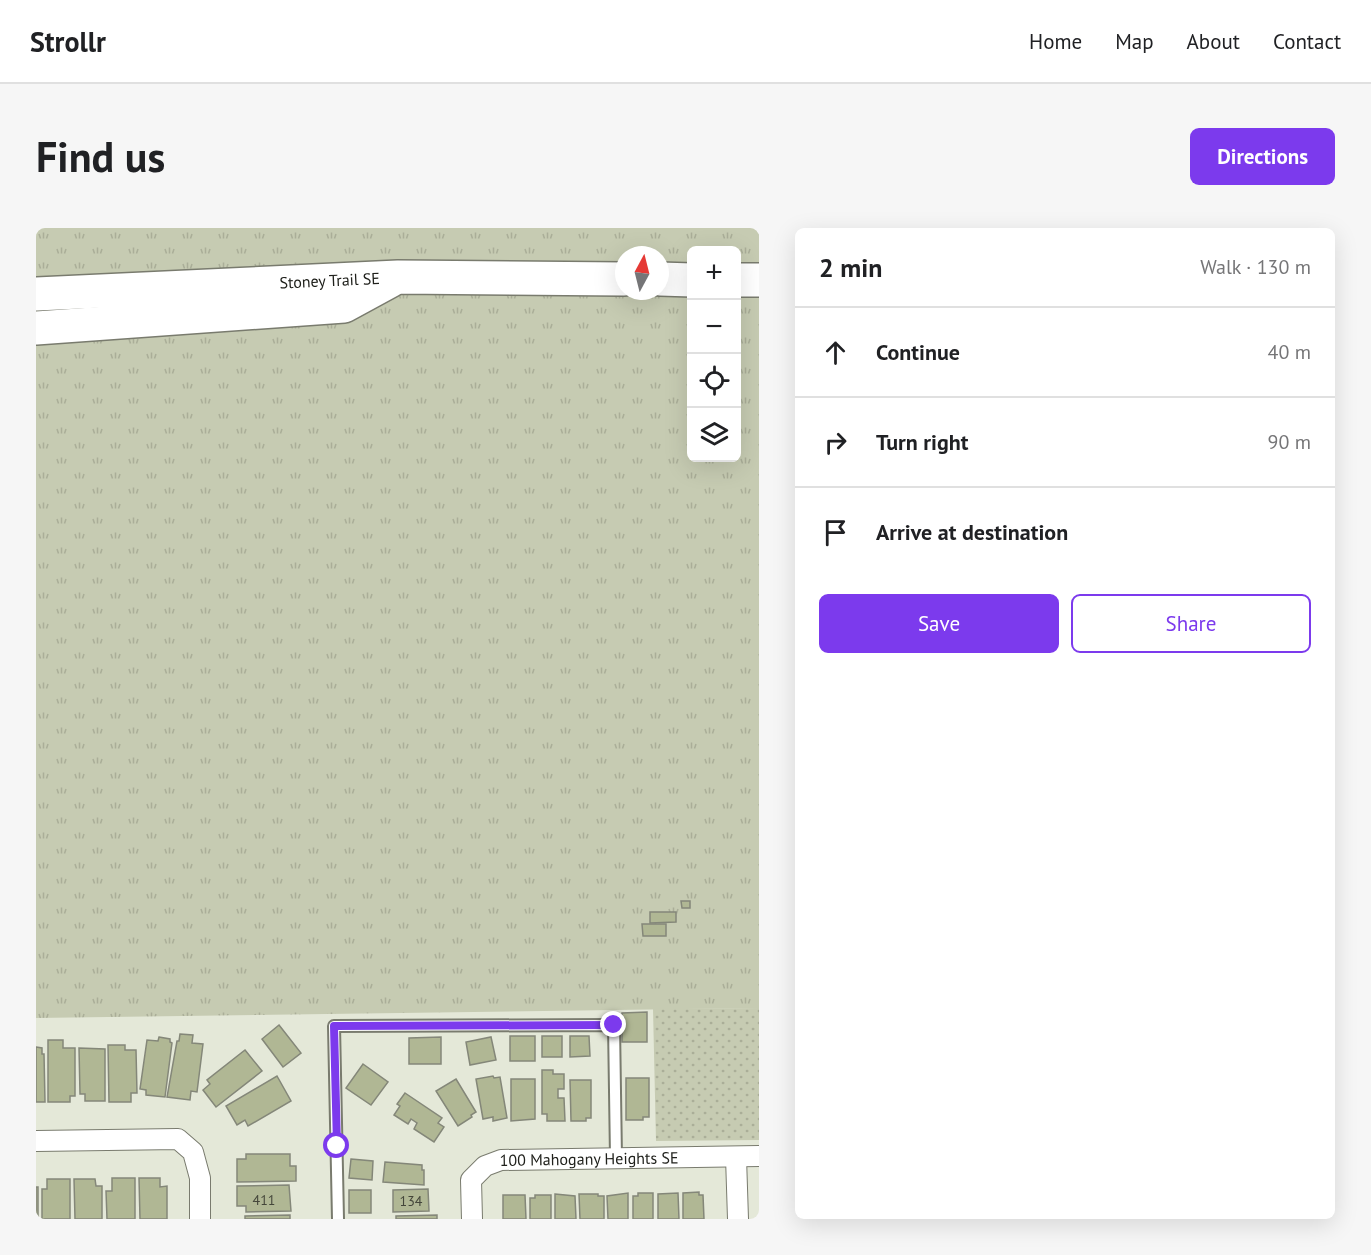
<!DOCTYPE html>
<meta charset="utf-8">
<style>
:root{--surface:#fff;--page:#f6f6f6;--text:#202124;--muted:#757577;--line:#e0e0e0;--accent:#7c3aed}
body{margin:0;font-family:"PT Sans",sans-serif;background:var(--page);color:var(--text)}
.controls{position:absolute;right:18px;top:18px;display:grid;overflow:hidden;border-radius:9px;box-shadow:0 6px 24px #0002}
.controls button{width:54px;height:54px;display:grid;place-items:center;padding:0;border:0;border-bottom:2px solid var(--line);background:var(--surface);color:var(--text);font:30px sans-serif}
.compass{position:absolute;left:579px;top:18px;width:54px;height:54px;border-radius:50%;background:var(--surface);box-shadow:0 6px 24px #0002;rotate:7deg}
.stop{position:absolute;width:18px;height:18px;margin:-14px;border:4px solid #7c3aed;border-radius:50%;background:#fff}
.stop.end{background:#7c3aed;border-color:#fff;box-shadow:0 2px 6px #0008}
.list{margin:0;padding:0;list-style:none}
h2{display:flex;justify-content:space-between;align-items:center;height:78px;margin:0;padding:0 24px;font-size:26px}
h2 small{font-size:20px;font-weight:400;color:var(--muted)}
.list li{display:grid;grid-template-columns:39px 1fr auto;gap:18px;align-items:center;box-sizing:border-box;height:90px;padding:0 24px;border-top:2px solid var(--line)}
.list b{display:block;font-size:22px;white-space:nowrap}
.list em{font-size:20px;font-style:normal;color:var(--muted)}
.actions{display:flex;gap:12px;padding:18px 24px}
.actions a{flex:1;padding:14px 0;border:2px solid var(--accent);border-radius:9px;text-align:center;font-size:21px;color:var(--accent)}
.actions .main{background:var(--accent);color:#fff}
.icon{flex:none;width:33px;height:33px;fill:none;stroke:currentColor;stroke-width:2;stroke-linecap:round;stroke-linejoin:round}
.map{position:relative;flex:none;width:723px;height:991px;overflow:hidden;border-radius:9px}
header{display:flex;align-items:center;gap:36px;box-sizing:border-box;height:84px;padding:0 30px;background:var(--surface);border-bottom:2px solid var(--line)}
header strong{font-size:28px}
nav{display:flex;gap:33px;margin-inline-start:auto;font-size:21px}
.intro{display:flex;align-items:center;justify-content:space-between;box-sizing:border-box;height:144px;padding:0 36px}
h1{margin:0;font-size:42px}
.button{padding:15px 27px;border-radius:9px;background:var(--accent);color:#fff;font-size:21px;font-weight:700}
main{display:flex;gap:36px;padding:0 36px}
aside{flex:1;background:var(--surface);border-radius:9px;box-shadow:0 6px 24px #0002}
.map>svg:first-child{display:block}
.grass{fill:url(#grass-tufts);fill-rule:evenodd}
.park{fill:url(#park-dots)}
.building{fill:#b0b794;stroke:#848779;stroke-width:1.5}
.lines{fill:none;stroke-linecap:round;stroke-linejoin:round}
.lane-casing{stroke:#797b6e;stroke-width:14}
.street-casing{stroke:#797b6e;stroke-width:22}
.highway-casing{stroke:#797b6e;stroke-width:36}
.lane{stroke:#fff;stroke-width:10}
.street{stroke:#fff;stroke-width:20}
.highway{stroke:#fff;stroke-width:33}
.route{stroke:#7c3aed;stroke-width:8}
.labels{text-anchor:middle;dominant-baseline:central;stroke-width:6;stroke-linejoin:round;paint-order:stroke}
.number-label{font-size:14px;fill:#44463a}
.street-label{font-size:16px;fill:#20211c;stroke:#fff}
</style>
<header>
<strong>Strollr</strong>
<nav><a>Home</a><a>Map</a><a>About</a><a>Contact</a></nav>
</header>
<div class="intro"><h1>Find us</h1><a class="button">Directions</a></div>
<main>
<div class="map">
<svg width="723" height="991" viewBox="0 0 723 991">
<defs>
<pattern id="grass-tufts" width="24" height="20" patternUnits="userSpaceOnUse" patternTransform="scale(1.5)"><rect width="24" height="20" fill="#c6cbb2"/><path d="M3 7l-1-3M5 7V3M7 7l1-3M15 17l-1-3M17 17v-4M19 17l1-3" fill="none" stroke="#aaae98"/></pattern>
<pattern id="park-dots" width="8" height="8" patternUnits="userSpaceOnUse" patternTransform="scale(1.5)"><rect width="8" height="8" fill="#c6cbb2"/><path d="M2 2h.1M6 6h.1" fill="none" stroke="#aaae98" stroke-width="1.8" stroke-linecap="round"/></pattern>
</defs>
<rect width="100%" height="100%" fill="#e4e8d8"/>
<path class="grass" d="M0 0H723V780L0 790ZM656 22H700V230H656ZM588 27H624V63H588Z"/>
<path class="park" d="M723 780V912L620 913 617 781Z"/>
<g class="building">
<path d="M645 673H654V680H646Z"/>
<path d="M614 684H640V694L614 695Z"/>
<path d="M606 696H630V708H607Z"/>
<path d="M611 784V814H586V785Z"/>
<path d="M243 797 265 825 247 839 226 811Z"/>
<path d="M144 806 157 807 156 815 167 816 161 864 155 863 154 872 131 869 141 813H143Z"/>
<rect x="474" y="808" width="25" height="25"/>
<rect x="506" y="808" width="20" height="21"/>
<path d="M534 808H553L554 828 534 829Z"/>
<path d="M123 809 134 811V814L136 815 129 869 110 867V862L104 861 111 812 122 813Z"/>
<path d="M405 809V836H373V810Z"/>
<path d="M455 809 460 832 434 837 430 814Z"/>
<path d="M12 812H27V820H39V868H34V874H12Z"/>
<path d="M72 817H89V822H100L101 865H95V874H73Z"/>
<path d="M0 819 6 820V826H8L9 874H0Z"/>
<path d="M43 820 69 821V873H49V866H44Z"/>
<path d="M209 822 226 843 180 879 167 862 174 856 171 852Z"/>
<path d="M327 836 352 854 335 877 310 860Z"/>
<path d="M506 842H517V846H528V861H522V870H528L529 893H511V886H506Z"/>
<path d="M241 848 255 873 212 898 209 892 201 897 190 878Z"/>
<path d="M457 848 458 850 464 849 471 890 457 893V889L447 891 440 851Z"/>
<path d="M590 850H613V889H607V892H590Z"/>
<path d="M420 851 440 884 435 887 436 889 422 898 400 863Z"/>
<path d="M475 851H499V891L475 893Z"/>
<path d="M534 852H555V890H550V893H535Z"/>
<path d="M369 865 406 890 402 895 408 899 398 914 378 901 381 895 375 891 372 896 358 887 364 878 361 876Z"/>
<path d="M210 926H254V938H260V953L201 954V931H210Z"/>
<path d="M315 931 337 933 336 952 313 950Z"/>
<path d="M349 934 386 937V942H388V957L347 954Z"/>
<path d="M76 950H99V991H71L70 963H76Z"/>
<path d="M103 950H124V959L131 958V991H104Z"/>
<path d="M11 951H34V991H6V961H11Z"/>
<path d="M38 951H59L60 958H66V991H39Z"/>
<path d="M253 957 255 983 210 984V978H201V958Z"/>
<rect x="0" y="959" width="2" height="32"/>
<path d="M392 961 393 983 357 984V962Z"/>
<rect x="313" y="962" width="22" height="23"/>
<path d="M663 964V967H667L668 991H647V965Z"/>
<path d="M592 965V991H572L571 968Z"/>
<path d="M602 965H617V991H597V968H602Z"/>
<path d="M642 965 643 991H622V966Z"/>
<path d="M519 966 539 968 540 991H519Z"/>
<path d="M543 966H562V968H568V991H544Z"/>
<path d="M467 967H489L490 991H467Z"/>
<path d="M499 967H515V991H494V970H499Z"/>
<path d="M254 987V991H209V988Z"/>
<path d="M401 987V991H360V988Z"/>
</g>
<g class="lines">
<defs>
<path id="lane" d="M302 991 298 798 578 797 580 930"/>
<g id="street">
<path d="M0 913 142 911 157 924 164 950V991"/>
<path d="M700 929 702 991"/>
<path id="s1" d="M436 991 435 952 449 938 465 932 723 928"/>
</g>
<g id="highway">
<path d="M624 51 656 52"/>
<path d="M700 52H723"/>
<path id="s2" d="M0 66 362 49 588 51"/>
<path d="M0 100 308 78 354 53"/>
</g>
</defs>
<use href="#lane" class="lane-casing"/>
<use href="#street" class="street-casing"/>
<use href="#highway" class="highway-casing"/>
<use href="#lane" class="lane"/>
<use href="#street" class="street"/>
<use href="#highway" class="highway"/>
</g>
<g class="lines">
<path class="route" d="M301 918 298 798 578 797"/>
</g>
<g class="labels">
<g class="number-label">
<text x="228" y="972">411</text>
<text x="375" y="973">134</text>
</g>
<g class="street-label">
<text stroke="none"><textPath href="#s2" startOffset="294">Stoney Trail SE</textPath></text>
<text stroke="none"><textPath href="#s1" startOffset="164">100 Mahogany Heights SE</textPath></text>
</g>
</g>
</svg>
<div class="controls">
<button>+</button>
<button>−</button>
<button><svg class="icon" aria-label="locate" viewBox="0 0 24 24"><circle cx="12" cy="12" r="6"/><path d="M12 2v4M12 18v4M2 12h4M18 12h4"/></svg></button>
<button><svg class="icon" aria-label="layers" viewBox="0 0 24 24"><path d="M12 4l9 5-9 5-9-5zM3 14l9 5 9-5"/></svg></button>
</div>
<svg class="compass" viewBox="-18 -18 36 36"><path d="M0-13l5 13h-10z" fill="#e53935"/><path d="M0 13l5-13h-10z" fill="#757577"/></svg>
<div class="stop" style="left:301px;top:918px"></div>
<div class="stop end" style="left:578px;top:797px"></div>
</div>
<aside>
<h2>2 min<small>Walk · 130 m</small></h2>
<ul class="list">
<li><svg class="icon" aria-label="ahead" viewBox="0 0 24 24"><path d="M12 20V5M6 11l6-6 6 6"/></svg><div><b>Continue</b></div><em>40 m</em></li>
<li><svg class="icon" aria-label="right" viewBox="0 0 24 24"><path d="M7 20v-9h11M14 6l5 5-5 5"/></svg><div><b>Turn right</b></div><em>90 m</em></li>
<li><svg class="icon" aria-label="arrive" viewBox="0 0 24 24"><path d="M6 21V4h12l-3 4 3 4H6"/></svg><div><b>Arrive at destination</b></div></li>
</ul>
<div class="actions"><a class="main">Save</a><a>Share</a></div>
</aside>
</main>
